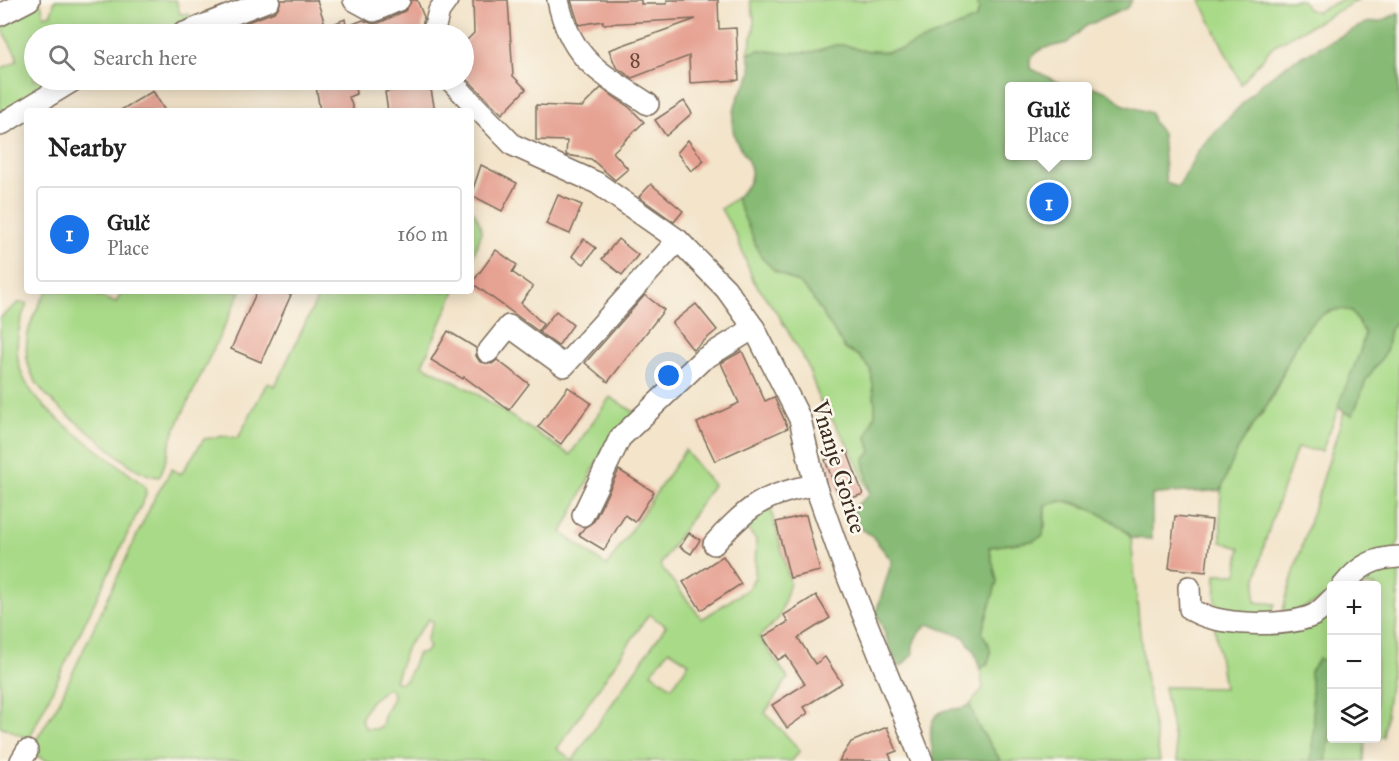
<!DOCTYPE html>
<meta charset="utf-8">
<style>
:root{--surface:#fff;--page:#f6f6f6;--text:#222;--muted:#767676;--line:#e0e0e0;--accent:#1a73e8}
body{margin:0;font-family:"IM FELL Great Primer",serif;background:var(--page);color:var(--text)}
.controls{position:absolute;right:18px;bottom:18px;display:grid;overflow:hidden;border-radius:6px;box-shadow:0 3px 15px #0003}
.controls button{width:54px;height:54px;display:grid;place-items:center;padding:0;border:0;border-bottom:2px solid var(--line);background:var(--surface);color:var(--text);font:30px sans-serif}
.you{position:absolute;left:669px;top:376px;width:21px;height:21px;margin:-15px;border:4px solid #fff;border-radius:50%;background:#1a73e8;box-shadow:0 0 0 9px #1a73e833}
.badge{display:grid;place-items:center;width:39px;height:39px;border-radius:50%;background:var(--accent);color:#fff;font-size:20px;font-weight:700}
.pin{position:absolute;translate:-50% -50%;border:3px solid #fff;box-shadow:0 2px 6px #0006}
.popup{position:absolute;left:1005px;top:82px;width:87px;height:78px;box-sizing:border-box;display:grid;place-content:center;border-radius:6px;background:var(--surface);filter:drop-shadow(0 2px 4px #0005);font-size:20px;white-space:nowrap;color:var(--muted)}
.popup b{font-size:22px;color:var(--text)}
.popup::after{content:'';position:absolute;left:50%;top:100%;margin-left:-12px;border:12px solid transparent;border-top-color:var(--surface)}
.list{margin:0;padding:0;list-style:none}
h2{display:flex;justify-content:space-between;align-items:center;height:78px;margin:0;padding:0 24px;font-size:26px}
h2 small{font-size:20px;font-weight:400;color:var(--muted)}
.list li{display:grid;grid-template-columns:39px 1fr auto;gap:18px;align-items:center;box-sizing:border-box;height:96px;margin:0 12px 12px;padding:0 12px;border:2px solid var(--line);border-radius:6px}
.list b{display:block;font-size:22px;white-space:nowrap}
.list p{margin:0;font-size:20px;white-space:nowrap;color:var(--muted)}
.list em{font-size:20px;font-style:normal;color:var(--muted)}
.icon{flex:none;width:33px;height:33px;fill:none;stroke:currentColor;stroke-width:2;stroke-linecap:round;stroke-linejoin:round}
.map{position:relative;flex:none;width:1399px;height:761px;overflow:hidden}
.search{position:absolute;background:var(--surface);box-shadow:0 3px 15px #0003;left:24px;top:24px;width:450px;height:66px;display:flex;align-items:center;gap:15px;box-sizing:border-box;padding:0 21px;border-radius:33px;color:var(--muted);font-size:22px}
.panel{position:absolute;background:var(--surface);box-shadow:0 3px 15px #0003;left:24px;top:108px;width:450px;height:186px;border-radius:6px}
.map>svg:first-child{display:block}
.green{fill:#a9da88;stroke:#728253;stroke-width:1.5;fill-rule:evenodd}
.forest{fill:#86ba74;stroke:#607249;stroke-width:1.5;fill-rule:evenodd}
.building{fill:#e6a293}
.lines{fill:none;stroke-linecap:round;stroke-linejoin:round}
.minor-casing{stroke:#7b6b5a;stroke-width:24}
.minor{stroke:#fff;stroke-width:21}
.labels{text-anchor:middle;dominant-baseline:central;stroke-width:5;stroke-linejoin:round;paint-order:stroke}
.number-label{font-size:21px;fill:#66483b}
.street-label{font-size:24px;fill:#3b2a1e;stroke:#fbf7ec}
</style>
<div class="map">
<svg width="1399" height="761" viewBox="0 0 1399 761">
<rect width="100%" height="100%" fill="#fbf7ec"/>
<filter id="ink" filterUnits="userSpaceOnUse"><feTurbulence type="fractalNoise" baseFrequency=".0167" numOctaves="2"/><feDisplacementMap in="SourceGraphic" scale="12" xChannelSelector="R" yChannelSelector="G"/><feConvolveMatrix kernelMatrix="1 2 1 2 8 2 1 2 1" color-interpolation-filters="sRGB"/></filter>
<filter id="wash" filterUnits="userSpaceOnUse"><feTurbulence type="fractalNoise" baseFrequency=".008" numOctaves="4" result="noise"/><feDisplacementMap in="SourceGraphic" scale="24" xChannelSelector="R" yChannelSelector="G"/><feGaussianBlur stdDeviation="1.35" result="paint"/><feColorMatrix in="noise" values="0 0 0 0 0 0 0 0 0 0 0 0 0 0 0 0 0 1.4 0 .05"/><feComposite in="paint" operator="in"/></filter>
<g filter="url(#wash)">
<rect width="100%" height="100%" fill="#f3e4ca"/>
<g class="green">
<path d="M55 0H176L180 14H189L192 25 168 34H34V80H66L0 120V69L16 62 17 56 6 37 1 22 37 1 41 3 44 16 51 14Z"/>
<path d="M750 0H976L979 10 976 19 901 49 885 52 860 50 846 45H836L812 52 783 53 759 50 748 54 754 29V17Z"/>
<path d="M1200 0H1302L1307 9 1317 12 1341 0H1358L1273 46 1241 84Z"/>
<path d="M736 198 761 257 775 271 800 284 812 297 845 349 859 356 871 370 875 403V414L867 437 871 452 864 460 870 494 849 446 820 401 806 362 779 316 753 280 736 235 721 209Z"/>
<path d="M471 208C487 229 481 238 471 260Z"/>
<path d="M47 291H87L116 303 122 291H241L174 432C168 448 167 463 159 477 136 475 115 452 97 438 40 394 0 367 47 291Z"/>
<path d="M321 291H455L422 365 474 392 570 455 610 397 636 413 604 448 562 533 607 566 685 450 713 485 660 565 702 619 748 589 755 577 756 540 742 522 769 502 790 583 779 618 759 637 788 678 765 713 800 750 792 761H47L29 752 58 704 154 499 172 469 181 474 204 439 225 436 238 438 267 383 275 386ZM649 614 666 626 573 760 557 749ZM429 619 433 622 426 641 429 648 424 653H418L407 679 400 683 395 681 407 646ZM669 650 689 663 672 687 651 673ZM387 688 392 690 393 698 385 712 382 726 376 729H366L361 719 370 702Z"/>
<path d="M18 303H27C0 369 30 398 79 436 101 452 123 469 145 486L146 495 29 739 0 726V318Z"/>
<path d="M1341 308 1351 311 1365 333 1360 352 1322 451 1297 448C1284 488 1253 562 1255 602L1275 604 1269 618 1215 617 1216 574H1237L1240 548 1221 542C1221 526 1219 508 1221 492 1225 459 1252 430 1269 403 1286 374 1292 338 1320 316 1325 312 1335 311 1341 308Z"/>
<path d="M1399 317V540L1395 551 1339 585 1332 586 1331 595 1282 618 1285 601 1344 412 1353 415 1366 380 1386 352 1390 329Z"/>
<path d="M1064 501C1087 507 1117 518 1131 538L1143 663 1160 761H1001L978 726 970 705 983 688 980 669 988 664 989 644 981 633 997 581 989 547 1032 541 1045 528V505Z"/>
<path d="M1399 561C1399 620 1391 678 1383 737H1376V586H1347L1359 572Z"/>
<path d="M1331 604V663L1319 659 1310 671 1314 725 1311 761H1178L1164 687 1224 688 1214 623 1234 625Z"/>
<path d="M1331 723 1332 738 1365 739 1364 761H1326Z"/>
</g>
<g class="forest">
<path d="M977 0H1132L1127 8 1086 26 1067 43 1041 49 1030 59V68L1063 85 1091 86 1110 93 1122 104 1151 113 1153 122 1162 133 1166 183 1178 187 1200 148 1262 83 1291 62 1366 23 1381 21 1399 13V317L1390 329 1386 352 1366 380 1353 415 1344 412 1338 405 1360 352 1365 333 1351 311C1305 298 1286 371 1269 401 1263 413 1253 424 1246 436 1235 452 1228 472 1221 490 1198 493 1175 491 1152 495V539L1131 538C1120 523 1085 502 1064 501 1058 501 1051 503 1045 505L1043 536 1032 541 989 547 997 581 982 633C991 647 996 659 980 669L974 651 964 637 928 624C918 634 911 640 913 654L900 667C887 649 887 632 876 613L892 561 872 536 856 525 853 508 870 494 864 460 871 452 867 437 875 414V403L871 370 859 356 845 349 812 297 800 284 775 271 761 257 736 198C772 167 733 153 733 128 732 118 735 101 741 92 750 77 755 74 748 54L759 50 783 53 812 52 835 45H846L860 50 885 52 901 49 976 19 979 10ZM1010 86H1088V156H1010Z"/>
<path d="M1319 659 1331 663 1332 723 1326 761H1311L1314 725 1310 671Z"/>
<path d="M970 705 978 726 1001 761H933C933 741 922 718 946 710 955 708 962 710 970 705Z"/>
</g>
<g id="blocks">
<g class="building">
<path d="M281 0H317L326 27 345 19 347 34H216L274 12 279 7Z"/>
<path d="M412 0H417L424 17 421 34H358L353 24 363 20 373 24 379 23 405 11Z"/>
<path d="M473 0H508L513 76 526 89 502 114 464 76V43L474 33Z"/>
<path d="M571 0H641V4H667V0H718L719 29 736 28 739 80 690 83 689 56 632 78 616 67 609 50 696 19 603 24V21L579 25Z"/>
<path d="M315 80H354L356 94 349 97 354 111H320Z"/>
<path d="M430 84 435 111H388L385 92Z"/>
<path d="M601 88 630 108 644 122 613 152 628 169 615 180 591 159 566 155 567 141 536 140V105L582 107Z"/>
<path d="M153 91 165 111H119Z"/>
<path d="M684 101 692 113 666 136 655 120Z"/>
<path d="M688 140 704 161 691 171 677 153Z"/>
<path d="M481 165 517 183 502 211 471 195Z"/>
<path d="M651 184 683 211 674 222 639 197Z"/>
<path d="M558 195 582 205 570 234 546 224Z"/>
<path d="M584 239 596 248 584 264 572 256Z"/>
<path d="M618 239 638 255 622 275 602 259Z"/>
<path d="M496 250 517 265 512 272 533 287 521 303 543 324 538 331 472 283Z"/>
<path d="M257 291H282L291 295 261 362 231 349Z"/>
<path d="M645 295 664 310 608 382 585 363Z"/>
<path d="M696 304 717 330 693 350 672 323Z"/>
<path d="M556 311 573 325 558 346 539 332Z"/>
<path d="M448 331 476 348V356L480 362 492 364 497 360 529 384 509 410 464 377 463 379 431 360Z"/>
<path d="M742 351 765 401 774 397 788 428 715 461 697 423 739 403 721 363Z"/>
<path d="M568 387 591 403 561 444 538 427Z"/>
<path d="M847 451 863 494 841 502 825 460Z"/>
<path d="M619 470 654 492 635 522 625 515 604 550 579 535 584 528 594 521Z"/>
<path d="M806 515 820 571 790 578 776 522Z"/>
<path d="M1175 516 1212 520 1206 572 1169 568Z"/>
<path d="M689 533 700 540 691 554 680 547Z"/>
<path d="M723 556 741 584 701 610 683 582Z"/>
<path d="M816 595 830 618 798 638 815 664 825 657 842 683 804 707 808 713 787 728 772 705 805 684 786 655 778 660 763 637 788 622 784 615Z"/>
<path d="M887 727 897 751 889 754 892 761H839L851 742Z"/>
</g>
</g>
</g>
<g filter="url(#ink)">
<use href="#blocks" fill-opacity="0" stroke="#7b6b5a" stroke-width="1.5"/>
<g class="lines">
<defs>
<g id="minor">
<path d="M354 0 374 11 399 0"/>
<path d="M558 0C571 61 600 72 648 104"/>
<path d="M0 15 29 0"/>
<path d="M182 34 269 0"/>
<path d="M433 34 439 11 447 0"/>
<path d="M450 80 513 145 597 183 678 240 726 289 754 328 800 419 815 485 846 572 922 761"/>
<path d="M0 125 74 80"/>
<path d="M488 352 509 326 564 366 678 240"/>
<path d="M583 515 620 438 702 360 754 328"/>
<path d="M714 544C748 506 764 494 815 485"/>
<path d="M1343 586C1359 566 1373 558 1399 557"/>
<path d="M1189 587 1190 609C1215 626 1286 628 1314 615 1321 611 1326 605 1332 599"/>
<path d="M21 761 27 751"/>
</g>
</defs>
<use href="#minor" class="minor-casing"/>
<use href="#minor" class="minor"/>
</g>
</g>
<g class="labels">
<g class="number-label">
<text x="635" y="60">8</text>
</g>
<g class="street-label">
<text transform="translate(839 467) rotate(73)">Vnanje Gorice</text>
</g>
</g>
</svg>
<div class="controls">
<button>+</button>
<button>−</button>
<button><svg class="icon" aria-label="layers" viewBox="0 0 24 24"><path d="M12 4l9 5-9 5-9-5zM3 14l9 5 9-5"/></svg></button>
</div>
<div class="you"></div>
<div class="pin badge" style="left:1049px;top:202px">1</div>
<div class="popup"><b>Gulč</b>Place</div>
<div class="search"><svg class="icon" aria-label="search" viewBox="0 0 24 24"><circle cx="10" cy="10" r="6"/><path d="M15 15l6 6"/></svg>Search here</div>
<section class="panel">
<h2>Nearby<small></small></h2>
<ul class="list">
<li><span class="badge">1</span><div><b>Gulč</b><p>Place</p></div><em>160 m</em></li>
</ul>
</section>
</div>
